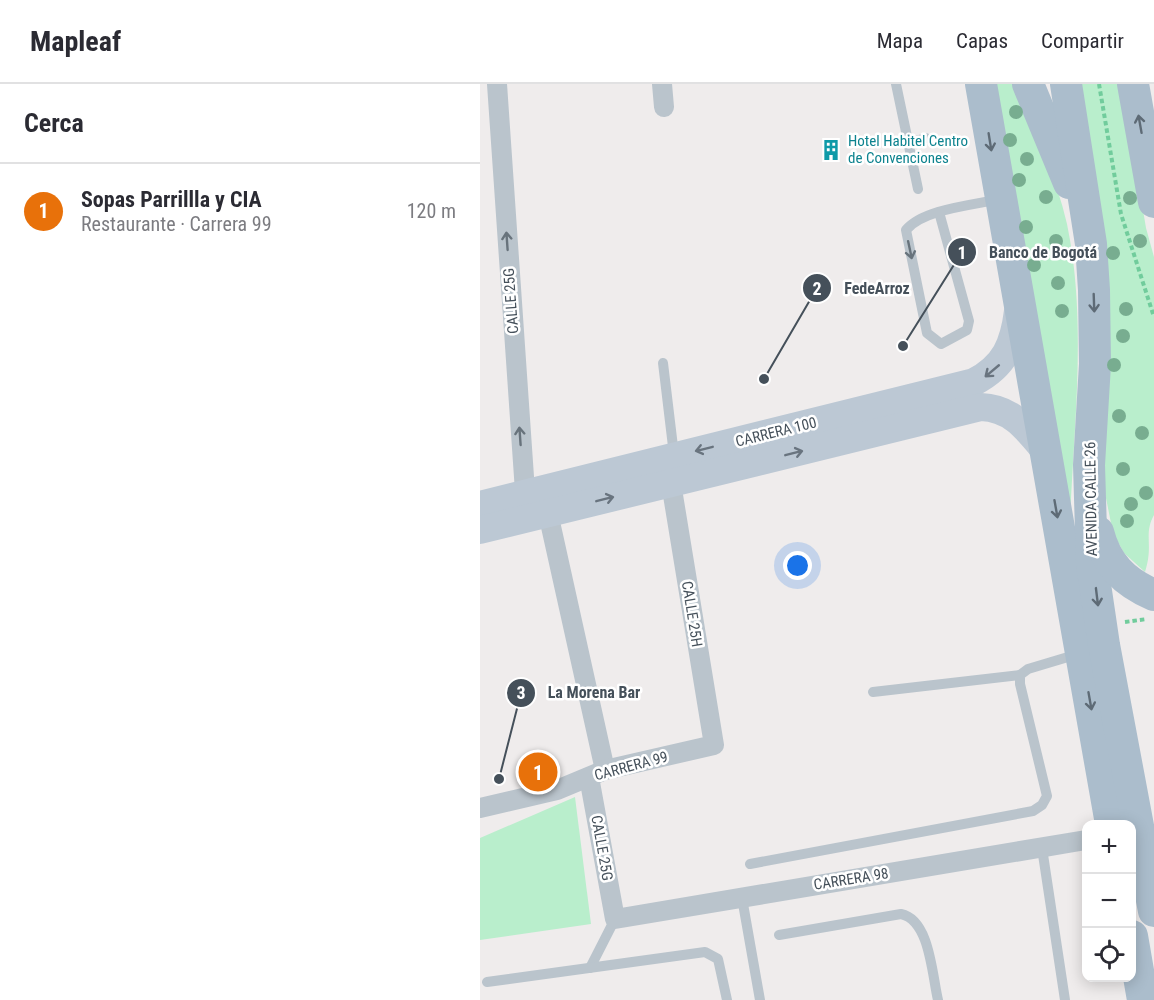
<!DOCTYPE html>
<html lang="es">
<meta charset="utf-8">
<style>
:root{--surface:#fff;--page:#f7f7f7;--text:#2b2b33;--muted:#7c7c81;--line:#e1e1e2;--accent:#1875dd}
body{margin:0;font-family:"Roboto Condensed",sans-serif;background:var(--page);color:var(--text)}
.controls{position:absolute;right:18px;bottom:18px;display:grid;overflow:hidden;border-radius:12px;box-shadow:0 3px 15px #0003}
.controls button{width:54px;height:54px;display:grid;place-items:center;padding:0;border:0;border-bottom:2px solid var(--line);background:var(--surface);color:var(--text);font:30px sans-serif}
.you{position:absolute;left:318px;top:482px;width:21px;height:21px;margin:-15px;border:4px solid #fff;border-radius:50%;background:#1a73e8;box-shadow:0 0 0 9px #1a73e833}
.badge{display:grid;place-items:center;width:39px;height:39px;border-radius:50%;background:var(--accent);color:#fff;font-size:20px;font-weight:700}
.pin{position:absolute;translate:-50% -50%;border:3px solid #fff;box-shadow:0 2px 6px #0006}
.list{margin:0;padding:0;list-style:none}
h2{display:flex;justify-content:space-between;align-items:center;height:78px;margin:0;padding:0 24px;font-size:26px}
h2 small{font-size:20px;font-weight:400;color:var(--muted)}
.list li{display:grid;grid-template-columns:39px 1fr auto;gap:18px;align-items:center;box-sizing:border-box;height:96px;padding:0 24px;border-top:2px solid var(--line)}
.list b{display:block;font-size:22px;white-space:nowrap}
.list p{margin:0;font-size:20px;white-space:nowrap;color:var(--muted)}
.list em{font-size:20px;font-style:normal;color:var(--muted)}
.icon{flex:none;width:33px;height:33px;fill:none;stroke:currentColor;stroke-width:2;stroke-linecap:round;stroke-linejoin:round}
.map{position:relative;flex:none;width:674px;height:916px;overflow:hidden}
header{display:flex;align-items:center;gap:36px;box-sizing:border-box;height:84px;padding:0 30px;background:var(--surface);border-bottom:2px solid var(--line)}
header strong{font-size:28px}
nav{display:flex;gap:33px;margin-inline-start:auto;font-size:21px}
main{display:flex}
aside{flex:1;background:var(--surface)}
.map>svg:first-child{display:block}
.green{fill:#b9eecc}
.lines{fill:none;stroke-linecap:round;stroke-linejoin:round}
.path{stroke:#71cc9c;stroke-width:4;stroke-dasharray:4.5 3;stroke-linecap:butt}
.lane{stroke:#bac4cc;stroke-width:10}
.street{stroke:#bac4cc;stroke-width:20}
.secondary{stroke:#bcc8d4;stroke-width:28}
.primary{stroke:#abbdcc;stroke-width:32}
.tree{fill:#78ad90}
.oneway{stroke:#5e6b76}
.oneway2{stroke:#68737c}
.oneway3{stroke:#69747f}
.labels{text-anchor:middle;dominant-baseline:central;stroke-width:5;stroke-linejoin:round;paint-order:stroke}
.culture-label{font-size:15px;fill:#0d838f;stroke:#fff;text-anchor:start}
.street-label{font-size:15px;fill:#45505a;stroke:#fff}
.leader{fill:none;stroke:#45505a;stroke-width:2}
.callout-dot{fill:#45505a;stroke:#fff;stroke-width:2}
.mark-label{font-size:18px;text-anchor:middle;font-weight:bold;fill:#fff}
.callout-label{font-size:16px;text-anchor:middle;font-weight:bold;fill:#45505a;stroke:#fff;stroke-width:5;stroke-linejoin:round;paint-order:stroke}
</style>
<header>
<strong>Mapleaf</strong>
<nav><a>Mapa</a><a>Capas</a><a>Compartir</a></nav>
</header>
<main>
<aside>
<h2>Cerca<small></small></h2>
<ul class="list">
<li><span class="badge" style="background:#e8710a">1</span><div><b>Sopas Parrillla y CIA</b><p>Restaurante · Carrera 99</p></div><em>120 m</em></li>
</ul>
</aside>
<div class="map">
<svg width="674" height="916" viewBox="0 0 674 916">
<rect width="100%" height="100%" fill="#efecec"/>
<g class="green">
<path d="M513 0H533C554 44 576 92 587 140 607 236 594 339 590 436Z"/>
<path d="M599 0H642L666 144 674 173V431C663 451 674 460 665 488L644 469 633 449 622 394 630 236 626 168Z"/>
<path d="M95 713 111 840 0 856V754Z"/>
</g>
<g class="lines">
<g class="path">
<path d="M619 0 641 130 674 233"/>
<path d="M645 538 667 535"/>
</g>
<g class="lane">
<path d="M416 0 438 105"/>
<path d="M428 59 446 54"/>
<path d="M459 128 489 237 487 246 461 260 447 249 426 146C443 125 494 121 520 115"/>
<path d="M183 279 194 371"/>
<path d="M393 608 540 591"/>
<path d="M562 764 585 916"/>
<path d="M270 780 553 727 562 721 567 712 540 600V591L548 585 598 570"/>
<path d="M262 814 280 916"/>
<path d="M299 851 421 830C450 836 452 891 458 916"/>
<path d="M110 884 135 835"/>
<path d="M7 898 225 868 238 875 247 916"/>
</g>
<g class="street">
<path d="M17 0 46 422"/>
<path d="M182 0 184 23"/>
<path d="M68 429 125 686"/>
<path d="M109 693 135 835 606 756"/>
<path d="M0 724 77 706 125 686 234 661 191 399"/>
</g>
<g class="secondary">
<path d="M0 421 494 298C525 282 534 260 538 227"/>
<path d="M0 446 501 323C532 324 547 345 566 368"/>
</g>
<g class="primary">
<path d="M501 0 631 740"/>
<path d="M548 0 589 99"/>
<path d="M586 0 611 160 614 206 615 280 609 381 612 480 624 561 674 827"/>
<path d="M653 0 674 118"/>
<path d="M618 448C626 480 644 498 674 511"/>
<path d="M652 852 663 916"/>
</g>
</g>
<g class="tree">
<circle cx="536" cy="28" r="7"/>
<circle cx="530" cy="56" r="7"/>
<circle cx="547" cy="75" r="7"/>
<circle cx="539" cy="96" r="7"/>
<circle cx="566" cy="113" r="7"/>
<circle cx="650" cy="114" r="7"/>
<circle cx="546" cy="143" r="7"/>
<circle cx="576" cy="157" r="7"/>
<circle cx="660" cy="157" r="7"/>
<circle cx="633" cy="169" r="7"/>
<circle cx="554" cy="181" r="7"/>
<circle cx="578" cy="199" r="7"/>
<circle cx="646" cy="225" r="7"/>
<circle cx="582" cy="227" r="7"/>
<circle cx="643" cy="252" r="7"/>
<circle cx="634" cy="281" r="7"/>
<circle cx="639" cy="332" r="7"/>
<circle cx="662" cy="349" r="7"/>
<circle cx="643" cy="385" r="7"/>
<circle cx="666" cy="409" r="7"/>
<circle cx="651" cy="420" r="7"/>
<circle cx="647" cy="437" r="7"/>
</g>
<defs><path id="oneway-shaft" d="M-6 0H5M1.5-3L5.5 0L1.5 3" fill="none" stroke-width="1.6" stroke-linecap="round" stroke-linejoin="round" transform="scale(1.5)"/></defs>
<g class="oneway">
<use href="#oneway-shaft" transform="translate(660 40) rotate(-100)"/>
<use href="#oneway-shaft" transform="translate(510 58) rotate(81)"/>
<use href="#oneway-shaft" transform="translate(614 219) rotate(88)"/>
<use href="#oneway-shaft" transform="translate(576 425) rotate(80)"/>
<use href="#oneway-shaft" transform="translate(617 513) rotate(83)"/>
<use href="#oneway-shaft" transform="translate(610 617) rotate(80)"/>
</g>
<g class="oneway2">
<use href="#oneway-shaft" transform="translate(27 157) rotate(-94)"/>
<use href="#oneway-shaft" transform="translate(430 166) rotate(78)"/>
<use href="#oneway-shaft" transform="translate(40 352) rotate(-94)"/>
</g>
<g class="oneway3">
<use href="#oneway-shaft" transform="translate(512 287) rotate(140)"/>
<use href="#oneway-shaft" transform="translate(224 365) rotate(166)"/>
<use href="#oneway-shaft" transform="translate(314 369) rotate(-14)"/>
<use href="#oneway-shaft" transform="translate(125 415) rotate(-14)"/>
</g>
<defs>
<symbol id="building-bare" viewBox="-9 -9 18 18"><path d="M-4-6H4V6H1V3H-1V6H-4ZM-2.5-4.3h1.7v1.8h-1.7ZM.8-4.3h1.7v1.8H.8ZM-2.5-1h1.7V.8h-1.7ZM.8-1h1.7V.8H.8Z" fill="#0f9aa8" stroke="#fff" stroke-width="2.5" paint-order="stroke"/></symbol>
</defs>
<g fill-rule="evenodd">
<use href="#building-bare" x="336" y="51" width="30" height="30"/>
</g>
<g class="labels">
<g class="culture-label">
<text x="368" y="57">Hotel Habitel Centro<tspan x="368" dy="17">de Convenciones</tspan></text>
</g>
<g class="street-label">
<text transform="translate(31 217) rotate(-94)">CALLE 25G</text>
<text transform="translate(296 348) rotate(-14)">CARRERA 100</text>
<text transform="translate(611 415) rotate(-91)">AVENIDA CALLE 26</text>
<text transform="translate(212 530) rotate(81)">CALLE 25H</text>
<text transform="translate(151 682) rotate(-15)">CARRERA 99</text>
<text transform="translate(122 764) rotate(80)">CALLE 25G</text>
<text transform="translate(371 795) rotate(-9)">CARRERA 98</text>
</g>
</g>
<path class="leader" d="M423 262L482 168M284 295L337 204M19 695L41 609"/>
<g class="callout-dot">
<circle cx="423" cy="262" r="6"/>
<circle cx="284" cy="295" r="6"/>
<circle cx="19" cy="695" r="6"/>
<circle cx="482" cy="168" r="15"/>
<circle cx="337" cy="204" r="15"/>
<circle cx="41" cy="609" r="15"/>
</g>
<g class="mark-label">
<text x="482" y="175">1</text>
<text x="337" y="211">2</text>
<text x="41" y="615">3</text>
</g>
<g class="callout-label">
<text x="563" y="174">Banco de Bogotá</text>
<text x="397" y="210">FedeArroz</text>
<text x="114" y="614">La Morena Bar</text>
</g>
</svg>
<div class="controls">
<button>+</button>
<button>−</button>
<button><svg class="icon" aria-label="locate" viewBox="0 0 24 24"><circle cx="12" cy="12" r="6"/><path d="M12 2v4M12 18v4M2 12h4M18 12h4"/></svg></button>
</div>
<div class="you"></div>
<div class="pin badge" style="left:58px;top:688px;background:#e8710a">1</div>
</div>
</main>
